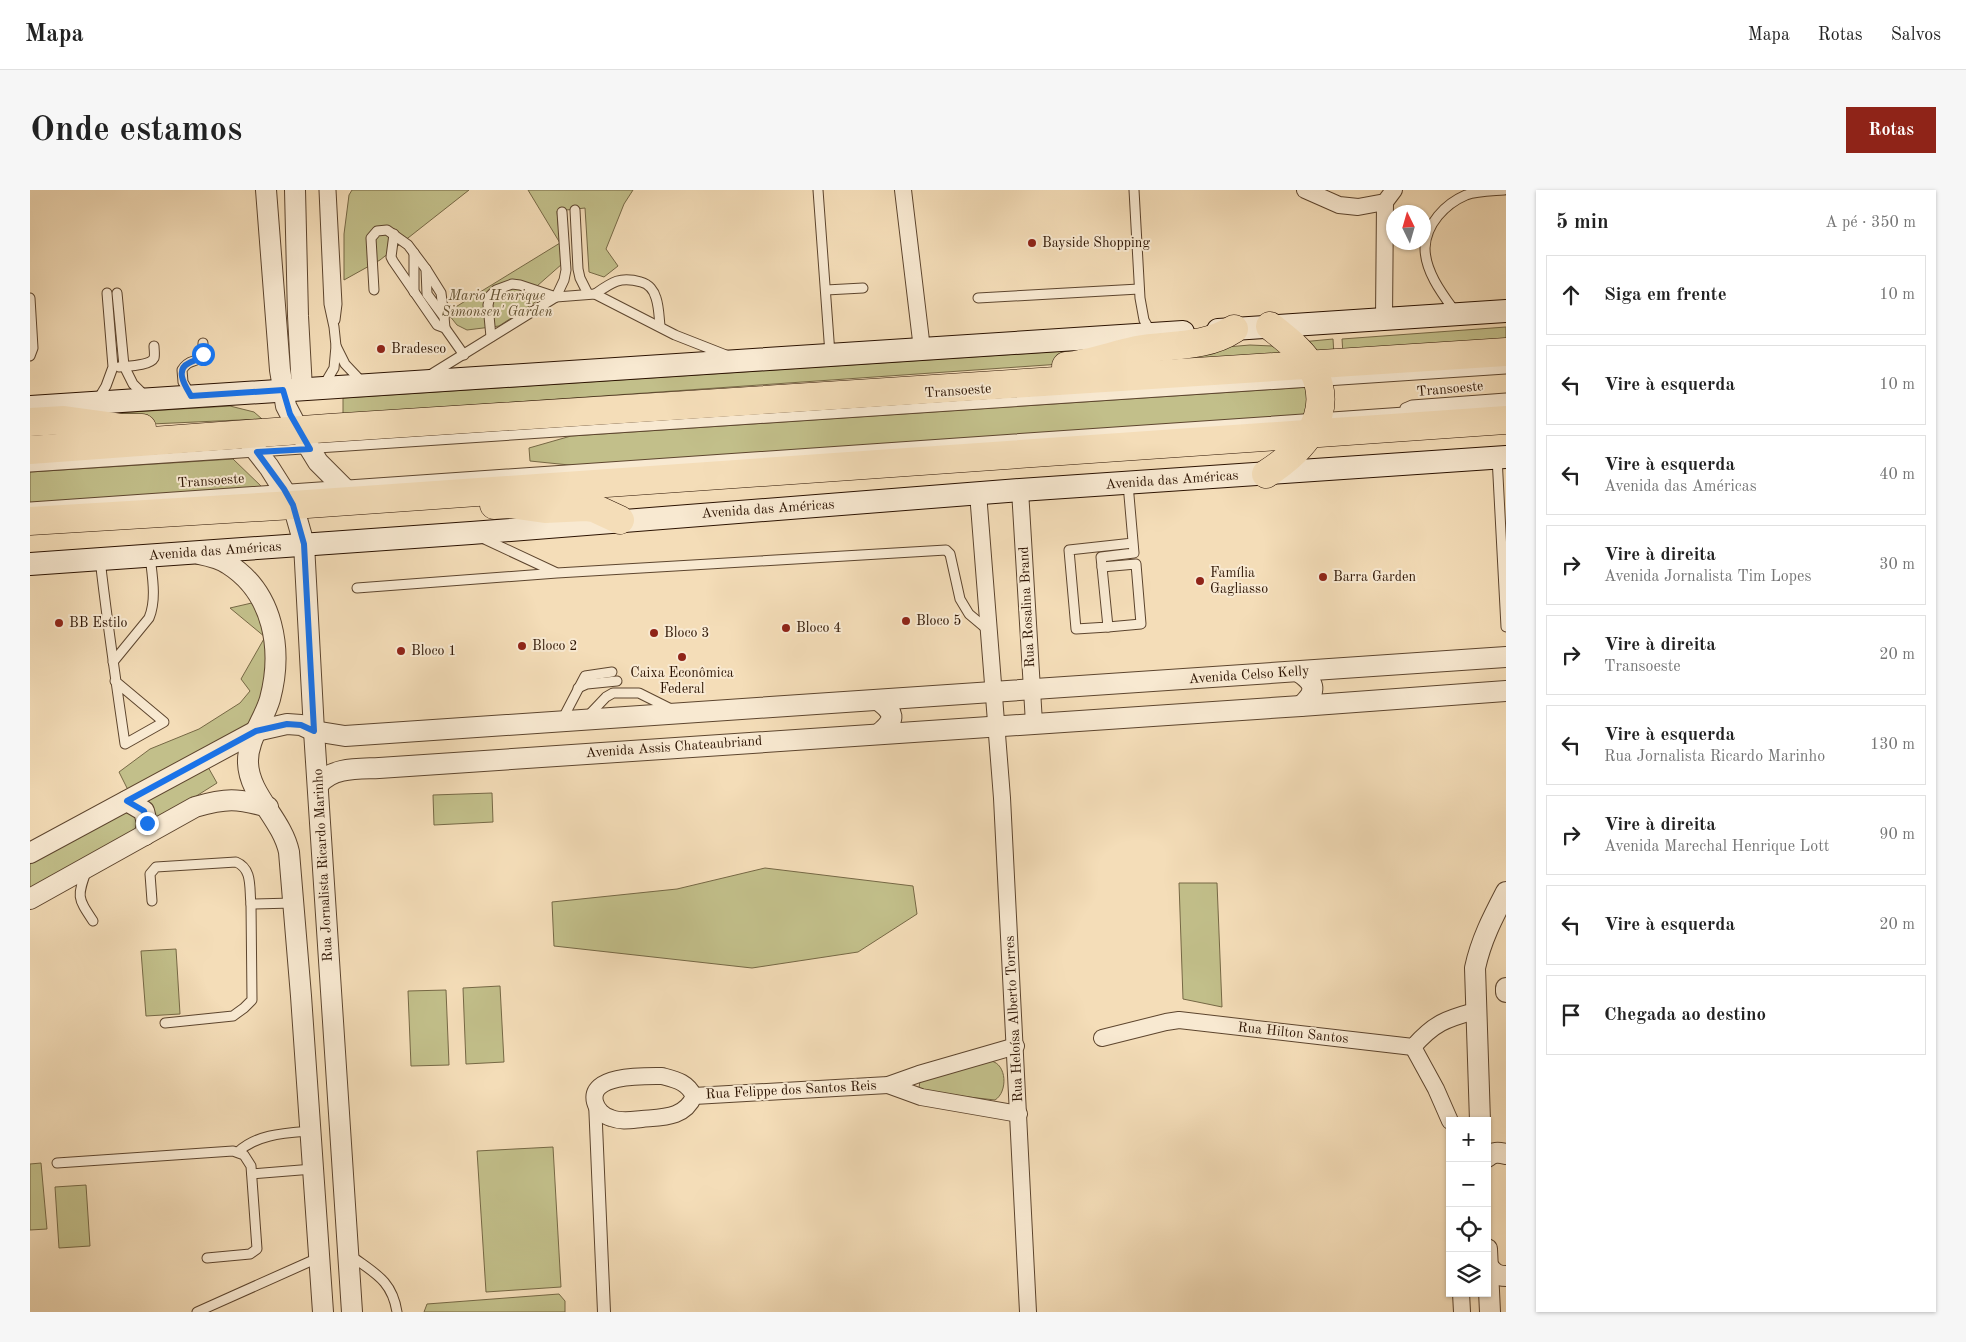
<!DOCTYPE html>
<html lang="pt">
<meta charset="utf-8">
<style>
:root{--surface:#fff;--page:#f6f6f6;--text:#222;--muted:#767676;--line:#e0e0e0;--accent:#8f2418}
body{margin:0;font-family:"Old Standard TT",serif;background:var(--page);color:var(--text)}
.controls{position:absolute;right:15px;bottom:15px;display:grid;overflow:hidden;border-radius:0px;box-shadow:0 1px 4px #0004}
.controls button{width:45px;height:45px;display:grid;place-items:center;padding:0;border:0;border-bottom:1px solid var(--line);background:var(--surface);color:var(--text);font:25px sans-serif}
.compass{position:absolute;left:1356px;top:15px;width:45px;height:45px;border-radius:50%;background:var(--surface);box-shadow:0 1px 4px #0004;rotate:355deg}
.stop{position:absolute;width:15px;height:15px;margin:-11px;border:4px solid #1a73e8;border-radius:50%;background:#fff}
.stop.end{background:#1a73e8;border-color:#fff;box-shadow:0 1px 5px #0008}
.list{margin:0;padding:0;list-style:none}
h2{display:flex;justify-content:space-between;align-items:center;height:65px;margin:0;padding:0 20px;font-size:21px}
h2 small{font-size:16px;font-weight:400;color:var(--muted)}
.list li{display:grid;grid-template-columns:32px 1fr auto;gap:15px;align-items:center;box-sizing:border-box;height:80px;margin:0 10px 10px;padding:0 10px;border:1px solid var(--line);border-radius:0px}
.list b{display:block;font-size:19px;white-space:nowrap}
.list p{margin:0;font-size:16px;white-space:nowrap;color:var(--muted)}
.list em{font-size:16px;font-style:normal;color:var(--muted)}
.icon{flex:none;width:28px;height:28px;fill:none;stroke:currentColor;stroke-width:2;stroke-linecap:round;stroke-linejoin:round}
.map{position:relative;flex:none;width:1476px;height:1122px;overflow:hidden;border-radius:0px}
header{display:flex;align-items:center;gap:30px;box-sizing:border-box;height:70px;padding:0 25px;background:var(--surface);border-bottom:1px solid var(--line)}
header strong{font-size:24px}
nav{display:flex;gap:28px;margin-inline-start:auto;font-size:18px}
.intro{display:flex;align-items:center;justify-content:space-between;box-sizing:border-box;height:120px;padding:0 30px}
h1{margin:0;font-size:35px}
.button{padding:12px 22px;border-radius:0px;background:var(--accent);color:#fff;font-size:18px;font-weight:700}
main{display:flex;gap:30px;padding:0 30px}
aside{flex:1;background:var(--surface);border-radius:0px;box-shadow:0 1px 4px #0004}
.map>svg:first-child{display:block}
.green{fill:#c2bf8a;stroke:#766845}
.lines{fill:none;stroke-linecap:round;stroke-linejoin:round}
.service-casing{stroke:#5d452e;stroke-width:11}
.pedestrian-casing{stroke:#5d452e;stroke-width:14}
.minor-casing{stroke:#5d452e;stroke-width:18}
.tertiary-casing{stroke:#5d452e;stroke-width:22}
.secondary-casing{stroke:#2b1200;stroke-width:24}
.trunk-casing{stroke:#2b1200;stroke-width:29}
.service{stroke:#f8e9d1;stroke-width:9}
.pedestrian{stroke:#f8e9d1;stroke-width:12}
.minor{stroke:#f8e9d1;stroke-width:16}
.tertiary{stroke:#f8e9d1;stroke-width:20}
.secondary{stroke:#f8e9d1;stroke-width:22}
.trunk{stroke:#f4ddb8;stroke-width:28}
.route{stroke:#1a73e8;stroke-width:6}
.poi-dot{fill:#8f2418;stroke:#f8e9d1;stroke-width:2}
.labels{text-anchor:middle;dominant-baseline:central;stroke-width:4;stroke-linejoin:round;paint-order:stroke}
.poi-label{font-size:14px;fill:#2b1200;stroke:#f8e9d1;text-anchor:start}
.park-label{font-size:14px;font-style:italic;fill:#604f30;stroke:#f8e9d1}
.street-label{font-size:14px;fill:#2b1200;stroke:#f8e9d1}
</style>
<header>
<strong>Mapa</strong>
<nav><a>Mapa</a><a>Rotas</a><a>Salvos</a></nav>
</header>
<div class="intro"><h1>Onde estamos</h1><a class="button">Rotas</a></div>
<main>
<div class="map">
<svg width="1476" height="1122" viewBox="0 0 1476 1122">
<rect width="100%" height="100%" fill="#f4ddb8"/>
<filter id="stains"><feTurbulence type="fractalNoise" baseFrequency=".004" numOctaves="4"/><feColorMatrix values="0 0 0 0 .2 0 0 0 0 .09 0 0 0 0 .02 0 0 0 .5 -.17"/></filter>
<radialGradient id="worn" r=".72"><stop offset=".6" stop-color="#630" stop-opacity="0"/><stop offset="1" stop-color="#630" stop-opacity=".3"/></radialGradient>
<g class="green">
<path d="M322 0H439L350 70 314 90V44L319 5Z"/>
<path d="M498 0H603L594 14 576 59 588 76 574 87 559 82 555 18 527 21 532 74 507 96V111L469 136 437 140 427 135 419 125 424 118 530 53Z"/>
<path d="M1476 137V154L1313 164 1312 149Z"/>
<path d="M1303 149 1304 165 1286 166 1271 152Z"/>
<path d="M1220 155 1242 156 1256 164 1049 181 1173 159Z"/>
<path d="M1034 161 1079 163 1031 174 313 224V208Z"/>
<path d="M1278 197 1279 226 549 276 500 271 499 258 541 246Z"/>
<path d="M200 216 224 222 232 229 99 235 70 224Z"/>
<path d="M203 269 232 297 0 313V282Z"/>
<path d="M226 412 238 436 240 481 221 533 100 604 89 582 120 559 169 539 210 513 220 501 211 489 235 447 200 418Z"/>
<path d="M178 577 187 593 160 610 0 700V674Z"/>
<path d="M462 603 463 632 404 635 403 605Z"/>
<path d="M735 678 883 696 887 724 828 762 722 778 524 756 522 712 647 699Z"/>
<path d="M1149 693H1187L1192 817 1153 809Z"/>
<path d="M146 759 150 824 116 826 111 761Z"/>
<path d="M470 796 474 872 436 874 433 798Z"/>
<path d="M416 800 419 875 381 876 378 801Z"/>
<path d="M961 871C977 874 978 902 965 910L894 902 889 898 890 890Z"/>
<path d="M523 957 531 1097 456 1102 447 961Z"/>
<path d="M11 973 17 1039 0 1040V974Z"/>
<path d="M56 995 60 1056 29 1058 25 997Z"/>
<path d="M529 1104 535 1111V1122H394L397 1114Z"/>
</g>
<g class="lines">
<defs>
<g id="service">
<path d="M294 0 299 114 304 137 306 156 304 178 294 195"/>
<path d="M301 0 307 114 305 130"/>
<path d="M788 0 800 164"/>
<path d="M1104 0 1110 108 1114 130 1122 144"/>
<path d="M545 20 548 79 550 88 558 104"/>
<path d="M364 44 361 67 363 71 407 135 415 138 434 165"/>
<path d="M384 63V102"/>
<path d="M396 79 411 103 414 127"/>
<path d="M344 100 341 48 347 41 357 40 378 55 396 79 397 104 414 127 415 138"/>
<path d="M796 100 833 98"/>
<path d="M87 103 94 176 103 194 116 207"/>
<path d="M565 104C582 92 590 86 611 92 619 94 624 101 626 108 629 117 629 127 630 136"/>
<path d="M526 107 534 90 536 80 532 22"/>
<path d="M948 108 1109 99"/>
<path d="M1426 123C1413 105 1395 82 1395 58 1396 34 1415 14 1436 5 1447 1 1462 1 1474 0"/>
<path d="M461 147 458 115 460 106 466 100 482 94 490 95 526 107"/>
<path d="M306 156 315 174 332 192"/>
<path d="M0 166 3 158 0 108"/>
<path d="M89 177C96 176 120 176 124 168 125 165 124 159 124 156"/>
<path d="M400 185 526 107 565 104 645 145 696 165"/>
<path d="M160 204 153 192 152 180C161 164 173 179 173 153"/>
<path d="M67 211 76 196 83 177 77 103"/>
<path d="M1375 218 1382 215 1476 208"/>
<path d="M1467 267 1476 437"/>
<path d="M0 277 1476 179"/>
<path d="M1098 294 1104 363 1071 367 1078 437 1046 439 1039 360 1103 353"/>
<path d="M0 317 1476 215"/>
<path d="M450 347 525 382"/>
<path d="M70 369C77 431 86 492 95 554L134 532 85 491"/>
<path d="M1072 377 1106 374 1111 434 1078 437"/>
<path d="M327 398 527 383 916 360 920 364 930 409 939 424 958 440"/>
<path d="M83 472 119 428C127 409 122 385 120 366"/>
<path d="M548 498 557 494 587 491"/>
<path d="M557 527 576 507 583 503H609L643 520"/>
<path d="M532 530 555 486 582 482"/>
<path d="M57 679C47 707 47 707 63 731"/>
<path d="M122 711 120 684 126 677 206 672C223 679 219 698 221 714L263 713"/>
<path d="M135 833 203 826 214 818 222 810 221 714"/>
<path d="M208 962C227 944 255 943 280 941"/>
<path d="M27 973 203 961 214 965 221 976 227 1059 220 1064 177 1068"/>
<path d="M222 984 283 979"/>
<path d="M320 1065C344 1083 362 1090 367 1122"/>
<path d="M167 1122 290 1067"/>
</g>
<path id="pedestrian" d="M565 912 574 1122"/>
<g id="minor">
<path d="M873 0 892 159"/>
<path d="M1275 0 1309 15 1328 17 1355 12 1364 0"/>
<path d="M1354 129 1355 12"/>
<path d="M990 300 1004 533"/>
<path d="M948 303 972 608 998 1122"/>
<path d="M1072 848 1136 832 1149 830 1383 857C1404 833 1416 829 1445 821"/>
<path d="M1383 857 1406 899 1420 931"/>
<path d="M632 886C647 890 657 892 664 906 655 928 633 927 612 929 601 930 591 932 581 928 574 926 567 920 565 912 558 884 616 886 632 886Z"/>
<path d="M858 895 891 907 989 924"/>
<path d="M664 906 858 895 889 884 986 856"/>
<path d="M1431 1103 1432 1122"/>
</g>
<g id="tertiary">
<path d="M236 0 250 180 256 216 269 241 288 272 325 309"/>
<path d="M265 0 268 126 272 199"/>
<path d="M214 245 239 277 263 315 274 354 284 541 322 1122"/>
<path d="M169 364C179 366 189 368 198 374 244 403 253 460 240 509 234 530 217 550 218 573 219 605 252 629 259 662L271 806 293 1122"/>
<path d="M1269 482C1286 493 1287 502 1271 516"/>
<path d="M848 510C864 522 867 529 850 543"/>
<path d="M289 594C303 577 328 579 349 578L1271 516 1476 501"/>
<path d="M97 611 114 621 117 633 115 645"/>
<path d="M0 663 226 541 257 534 271 535 284 541 315 546 1476 467"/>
<path d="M0 709 165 617C196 608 207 608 238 617"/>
<path d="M1476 798V802"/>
<path d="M1450 931 1445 778C1451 750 1463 727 1476 702"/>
<path d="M1457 967C1463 962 1468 962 1476 964"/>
<path d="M1457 1059 1460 1122"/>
<path d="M1458 1076C1463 1083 1467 1086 1476 1086"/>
</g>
<g id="secondary">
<path d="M1188 140 1476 121"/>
<path d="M0 217 1153 142"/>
<path d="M0 374 441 343 990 300 1476 267"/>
</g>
<g id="trunk">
<path d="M1036 176C1060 174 1083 165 1107 160 1140 154 1175 158 1204 139"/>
<path d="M0 232 34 230 93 238H112"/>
<path d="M0 260 299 238 1476 162"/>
<path d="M1236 284C1272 261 1306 225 1283 180 1274 162 1256 149 1240 136"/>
<path d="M464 315 480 314 515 319 556 317 564 318 590 330"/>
<path d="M0 331 263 315 1476 230"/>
</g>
</defs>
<use href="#service" class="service-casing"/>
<use href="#pedestrian" class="pedestrian-casing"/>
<use href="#minor" class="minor-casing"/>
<use href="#tertiary" class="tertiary-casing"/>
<use href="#secondary" class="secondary-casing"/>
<use href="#trunk" class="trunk-casing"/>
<use href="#service" class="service"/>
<use href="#pedestrian" class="pedestrian"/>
<use href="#minor" class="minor"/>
<use href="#tertiary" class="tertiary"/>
<use href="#secondary" class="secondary"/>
<use href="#trunk" class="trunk"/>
</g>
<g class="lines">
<path class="route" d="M117 633 114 621 97 611 226 541 257 534 271 535 284 541 274 354 263 315 254 299 227 262 280 259 260 224 253 200 161 206C156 197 144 180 159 173 165 170 169 170 173 164"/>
</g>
<g class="poi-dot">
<circle cx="1002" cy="53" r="5"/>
<circle cx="351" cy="159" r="5"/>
<circle cx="1293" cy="387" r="5"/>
<circle cx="1170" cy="391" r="5"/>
<circle cx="876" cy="431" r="5"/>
<circle cx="29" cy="433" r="5"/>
<circle cx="756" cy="438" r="5"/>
<circle cx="624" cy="443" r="5"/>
<circle cx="492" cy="456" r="5"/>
<circle cx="371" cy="461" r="5"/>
<circle cx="652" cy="467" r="5"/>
</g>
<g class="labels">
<g class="poi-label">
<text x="1012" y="53">Bayside Shopping</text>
<text x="361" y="159">Bradesco</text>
<text x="1180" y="383">Família<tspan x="1180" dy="16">Gagliasso</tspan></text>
<text x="1303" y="387">Barra Garden</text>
<text x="886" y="431">Bloco 5</text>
<text x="39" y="433">BB Estilo</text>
<text x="766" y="438">Bloco 4</text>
<text x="634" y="443">Bloco 3</text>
<text x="502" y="456">Bloco 2</text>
<text x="381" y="461">Bloco 1</text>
<text x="652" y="483" text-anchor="middle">Caixa Econômica<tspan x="652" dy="16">Federal</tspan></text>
</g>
<g class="park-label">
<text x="467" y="106">Mario Henrique<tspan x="467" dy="16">Simonsen' Garden</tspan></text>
</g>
<g class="street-label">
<text transform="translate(1420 199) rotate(-5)">Transoeste</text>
<text transform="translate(928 201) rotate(-4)">Transoeste</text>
<text transform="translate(1142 290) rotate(-4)">Avenida das Américas</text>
<text transform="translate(181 291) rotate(-4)">Transoeste</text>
<text transform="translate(738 319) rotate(-4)">Avenida das Américas</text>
<text transform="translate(185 361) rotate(-4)">Avenida das Américas</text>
<text transform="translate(997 417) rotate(-93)">Rua Rosalina Brand</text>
<text transform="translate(1219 485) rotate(-4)">Avenida Celso Kelly</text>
<text transform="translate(644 557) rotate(-4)">Avenida Assis Chateaubriand</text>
<text transform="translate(293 675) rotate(-93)">Rua Jornalista Ricardo Marinho</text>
<text transform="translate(984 829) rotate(-93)">Rua Heloísa Alberto Torres</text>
<text transform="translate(1263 843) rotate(6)">Rua Hilton Santos</text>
<text transform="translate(761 900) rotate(-3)">Rua Felippe dos Santos Reis</text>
</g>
</g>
<rect width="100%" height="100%" filter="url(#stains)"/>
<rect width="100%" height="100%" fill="url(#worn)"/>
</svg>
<div class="controls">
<button>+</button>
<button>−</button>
<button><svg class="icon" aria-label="locate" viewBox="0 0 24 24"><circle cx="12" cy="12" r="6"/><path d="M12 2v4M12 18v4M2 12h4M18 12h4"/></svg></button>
<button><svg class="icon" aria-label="layers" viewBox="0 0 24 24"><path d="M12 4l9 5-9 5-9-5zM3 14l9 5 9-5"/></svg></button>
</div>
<svg class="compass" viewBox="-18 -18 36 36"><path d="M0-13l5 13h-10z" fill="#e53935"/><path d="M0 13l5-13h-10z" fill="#767676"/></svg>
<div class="stop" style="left:173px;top:164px"></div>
<div class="stop end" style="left:117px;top:633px"></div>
</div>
<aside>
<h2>5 min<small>A pé · 350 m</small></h2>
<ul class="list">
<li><svg class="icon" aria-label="ahead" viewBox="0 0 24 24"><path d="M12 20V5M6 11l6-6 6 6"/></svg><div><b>Siga em frente</b></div><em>10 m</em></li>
<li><svg class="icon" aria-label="left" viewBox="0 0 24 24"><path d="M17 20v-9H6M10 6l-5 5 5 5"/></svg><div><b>Vire à esquerda</b></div><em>10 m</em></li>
<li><svg class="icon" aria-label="left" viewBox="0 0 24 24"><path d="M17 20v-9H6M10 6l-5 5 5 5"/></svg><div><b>Vire à esquerda</b><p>Avenida das Américas</p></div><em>40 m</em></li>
<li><svg class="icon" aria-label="right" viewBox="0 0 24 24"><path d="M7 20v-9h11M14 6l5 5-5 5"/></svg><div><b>Vire à direita</b><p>Avenida Jornalista Tim Lopes</p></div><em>30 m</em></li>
<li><svg class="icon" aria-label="right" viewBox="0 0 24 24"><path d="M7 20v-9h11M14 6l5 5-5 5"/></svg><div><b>Vire à direita</b><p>Transoeste</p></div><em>20 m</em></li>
<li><svg class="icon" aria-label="left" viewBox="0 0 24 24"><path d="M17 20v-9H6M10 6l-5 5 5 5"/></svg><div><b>Vire à esquerda</b><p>Rua Jornalista Ricardo Marinho</p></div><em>130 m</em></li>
<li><svg class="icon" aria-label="right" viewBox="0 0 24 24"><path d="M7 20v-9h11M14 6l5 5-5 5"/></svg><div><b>Vire à direita</b><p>Avenida Marechal Henrique Lott</p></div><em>90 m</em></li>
<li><svg class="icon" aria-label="left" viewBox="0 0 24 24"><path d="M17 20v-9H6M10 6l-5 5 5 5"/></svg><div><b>Vire à esquerda</b></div><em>20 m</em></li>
<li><svg class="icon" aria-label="arrive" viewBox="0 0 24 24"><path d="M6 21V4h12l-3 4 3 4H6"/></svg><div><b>Chegada ao destino</b></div></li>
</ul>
</aside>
</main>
